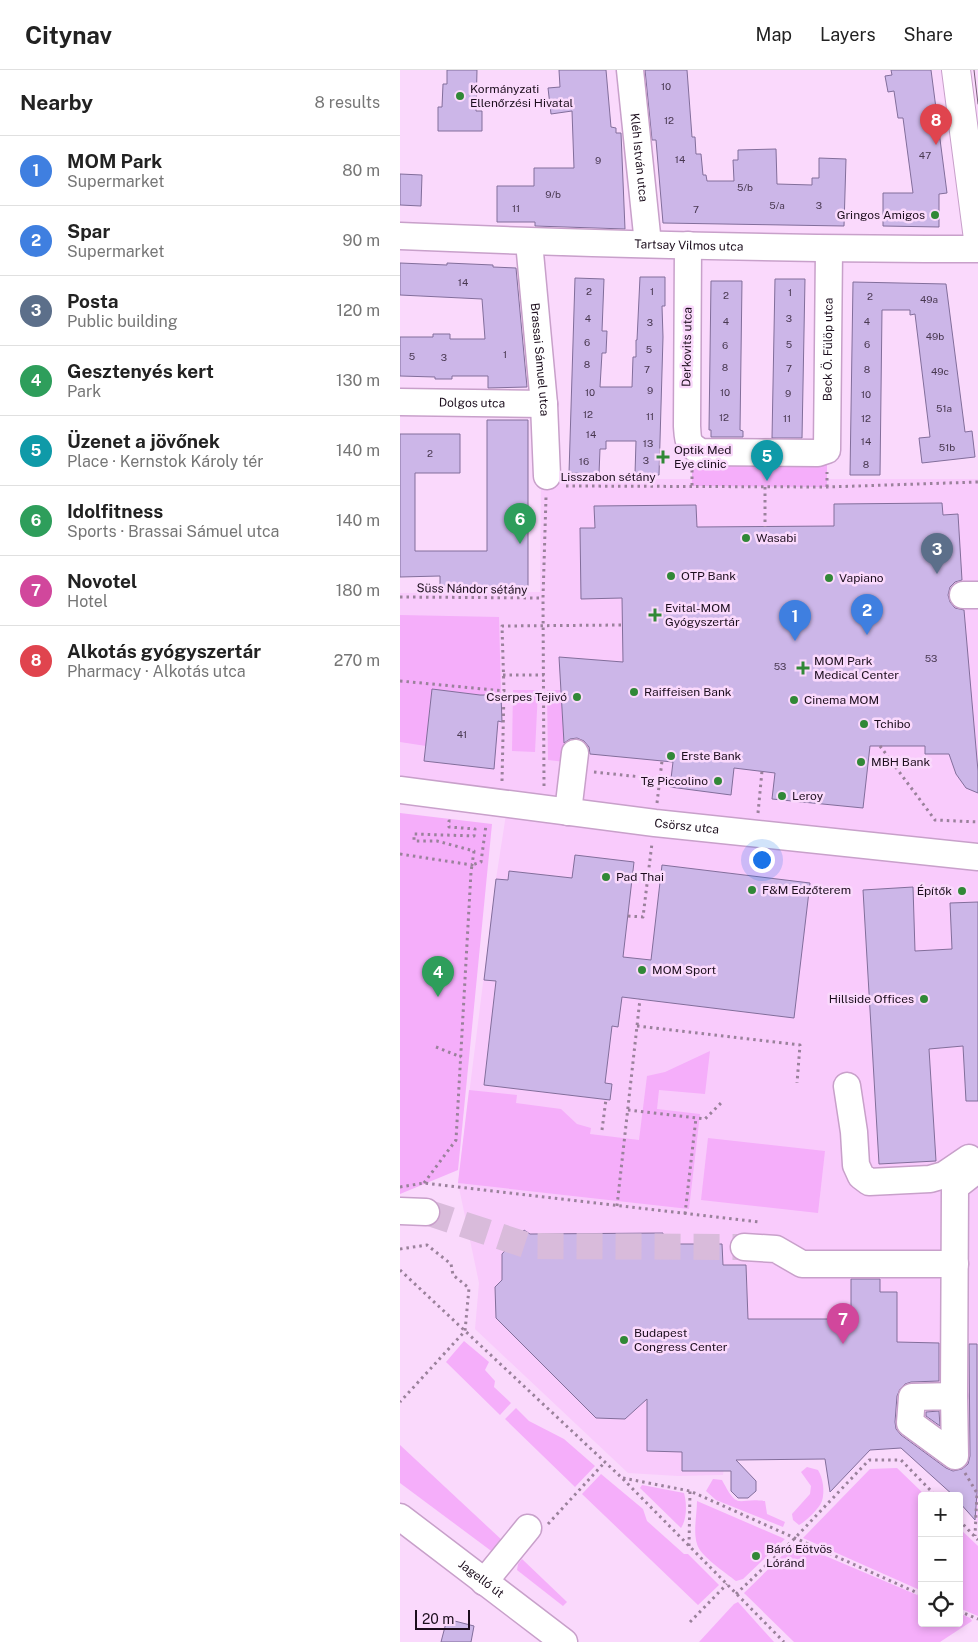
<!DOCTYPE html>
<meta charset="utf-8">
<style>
:root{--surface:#fff;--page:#f2f2f2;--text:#222;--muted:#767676;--line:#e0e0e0;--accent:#318837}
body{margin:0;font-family:"Public Sans",sans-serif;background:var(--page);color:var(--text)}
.controls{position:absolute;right:15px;bottom:15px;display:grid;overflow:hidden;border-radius:5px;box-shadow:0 2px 8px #0003}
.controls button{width:45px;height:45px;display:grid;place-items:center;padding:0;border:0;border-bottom:1px solid var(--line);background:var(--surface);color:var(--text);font:25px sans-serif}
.scale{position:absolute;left:15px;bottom:12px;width:55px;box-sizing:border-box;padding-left:5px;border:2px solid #1c0e1d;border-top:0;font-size:14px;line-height:18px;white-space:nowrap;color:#1c0e1d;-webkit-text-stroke:4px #fad9fc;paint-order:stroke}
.you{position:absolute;left:361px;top:789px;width:18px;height:18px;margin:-12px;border:4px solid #fff;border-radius:50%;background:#1a73e8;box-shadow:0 0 0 8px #1a73e833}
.badge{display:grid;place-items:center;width:32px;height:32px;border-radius:50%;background:var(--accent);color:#fff;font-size:16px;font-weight:700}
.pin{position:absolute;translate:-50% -41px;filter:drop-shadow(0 1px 2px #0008)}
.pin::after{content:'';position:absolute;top:26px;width:18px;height:15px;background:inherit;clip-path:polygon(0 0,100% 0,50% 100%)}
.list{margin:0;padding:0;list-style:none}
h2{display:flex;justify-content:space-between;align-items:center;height:65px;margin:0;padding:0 20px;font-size:21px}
h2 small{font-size:16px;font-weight:400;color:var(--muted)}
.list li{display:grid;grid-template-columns:32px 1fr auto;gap:15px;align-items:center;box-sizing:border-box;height:70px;padding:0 20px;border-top:1px solid var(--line)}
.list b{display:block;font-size:19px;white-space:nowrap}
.list p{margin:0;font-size:16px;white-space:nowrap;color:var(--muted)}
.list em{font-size:16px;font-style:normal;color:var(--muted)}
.icon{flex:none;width:28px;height:28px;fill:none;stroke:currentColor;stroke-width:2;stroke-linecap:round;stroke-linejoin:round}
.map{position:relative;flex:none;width:578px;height:1572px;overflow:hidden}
header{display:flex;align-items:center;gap:30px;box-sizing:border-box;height:70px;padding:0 25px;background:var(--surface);border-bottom:1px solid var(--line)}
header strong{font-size:24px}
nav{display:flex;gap:28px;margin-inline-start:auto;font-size:18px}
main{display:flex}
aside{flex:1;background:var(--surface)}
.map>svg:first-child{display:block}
.built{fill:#f9cbfc}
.green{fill:#f5aefa}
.building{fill:#ccb6e8;stroke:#826e9b}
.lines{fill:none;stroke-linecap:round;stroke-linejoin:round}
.minor-tunnel{stroke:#d9bbdb;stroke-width:26;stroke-dasharray:26 13;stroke-linecap:butt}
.minor-casing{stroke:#c8a0ca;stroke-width:29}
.major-casing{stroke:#c8a0ca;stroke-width:30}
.path{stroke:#9a819b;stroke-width:3;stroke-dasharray:2.5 4;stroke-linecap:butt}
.minor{stroke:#fff;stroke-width:26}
.major{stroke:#fff;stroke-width:28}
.tram{stroke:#766077;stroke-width:1}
.poi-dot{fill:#318837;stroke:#fad9fc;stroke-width:2}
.labels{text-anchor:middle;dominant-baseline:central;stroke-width:5;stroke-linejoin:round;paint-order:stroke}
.number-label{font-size:10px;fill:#483850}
.poi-label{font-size:12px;fill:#1c0e1d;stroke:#fad9fc;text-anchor:start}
.street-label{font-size:12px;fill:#1c0e1d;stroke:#fad9fc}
</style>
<header>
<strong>Citynav</strong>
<nav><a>Map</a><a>Layers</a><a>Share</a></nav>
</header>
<main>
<aside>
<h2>Nearby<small>8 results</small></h2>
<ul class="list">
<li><span class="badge" style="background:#3f7fe0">1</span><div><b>MOM Park</b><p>Supermarket</p></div><em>80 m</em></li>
<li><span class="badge" style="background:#3f7fe0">2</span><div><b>Spar</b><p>Supermarket</p></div><em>90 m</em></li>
<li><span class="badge" style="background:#5c6f8a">3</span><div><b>Posta</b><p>Public building</p></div><em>120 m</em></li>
<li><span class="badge" style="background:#2e9e5b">4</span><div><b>Gesztenyés kert</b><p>Park</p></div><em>130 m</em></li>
<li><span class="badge" style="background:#0f9aa8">5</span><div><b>Üzenet a jövőnek</b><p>Place · Kernstok Károly tér</p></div><em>140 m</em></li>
<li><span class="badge" style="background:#2e9e5b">6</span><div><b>Idolfitness</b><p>Sports · Brassai Sámuel utca</p></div><em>140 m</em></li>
<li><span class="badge" style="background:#d1479c">7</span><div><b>Novotel</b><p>Hotel</p></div><em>180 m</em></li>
<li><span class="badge" style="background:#e0444e">8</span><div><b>Alkotás gyógyszertár</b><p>Pharmacy · Alkotás utca</p></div><em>270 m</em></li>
</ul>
</aside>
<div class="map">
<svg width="578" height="1572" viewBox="0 0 578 1572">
<rect width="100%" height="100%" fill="#fad9fc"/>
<path class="built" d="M141 409H578V1453L559 1431V1426L501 1378 469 1380 430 1422 425 1389 325 1390 323 1405 278 1406 228 1403 75 1259 79 1213 58 1113 96 809 109 725 0 711V523L140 522Z"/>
<g class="green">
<path d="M292 384 427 385V417L292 416Z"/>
<path d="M0 545 99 547 101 625H80L32 619 26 676 0 672Z"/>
<path d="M113 620H138L135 682 112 681Z"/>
<path d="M147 620H161L165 692 148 690Z"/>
<path d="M0 743 92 754 58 1100 0 1124Z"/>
<path d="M310 981 305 1024 259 1020 257 1039 300 1044 289 1139 58 1113 69 1020 117 1025 116 1033 161 1039 177 1054 191 1058 190 1064 239 1070 247 1006 265 1002Z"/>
<path d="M308 1068 425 1081 418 1143 301 1130Z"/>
<path d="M64 1271 89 1292 85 1300 95 1311 94 1317 111 1333 100 1345 46 1292Z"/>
<path d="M116 1338 129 1351 164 1369 195 1396 175 1417 105 1349Z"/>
<path d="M0 1375 104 1472 94 1483 0 1413Z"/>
<path d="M407 1397 418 1400C423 1408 425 1421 422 1431 419 1439 406 1451 399 1455L393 1450 392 1444 410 1424 411 1416 401 1402Z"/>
<path d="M497 1398 526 1426H522V1521L403 1468 470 1399Z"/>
<path d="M201 1404 243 1439 247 1451 284 1484H288L319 1515 298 1535 182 1424Z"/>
<path d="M313 1409 322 1410C339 1442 336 1427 365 1431L367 1444 385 1452 383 1457 316 1430 306 1421Z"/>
<path d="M242 1415 284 1423C287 1434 287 1449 281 1458L240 1418Z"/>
<path d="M297 1431 385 1469 343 1509 336 1511C326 1503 300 1486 297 1474 293 1461 297 1444 297 1431Z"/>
<path d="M559 1458 578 1476V1546L559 1538Z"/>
<path d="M395 1473 522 1527V1553H559V1543L570 1548 572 1551 540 1572H394L344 1523Z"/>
<path d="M122 1489 167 1532 163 1536 117 1500 118 1494Z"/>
<path d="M338 1532 374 1572H299L334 1534Z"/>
</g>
<g class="building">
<path d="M47 0H77L76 41H82V61H38V37H42L43 14H47Z"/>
<path d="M159 0H206L211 57 216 58V63H221L225 159 135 156V152H97V116H134V98H174L172 41 151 44 148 18 160 17Z"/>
<path d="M245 0H287L292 67H295L296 84H301L303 105H306L307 111H334L333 90H338V80L376 79 377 114 412 115V108H419V88L446 89 444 156 263 153 256 70H252Z"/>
<path d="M491 0H531L547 123 539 124V157L483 156V123H513L503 48H498L494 21 488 22 485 6 492 5Z"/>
<path d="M0 104 22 105 21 136 0 135Z"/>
<path d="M0 193 47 195V193L93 195V197L116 198 127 317 88 318V306H52V309H35V307L0 306V267H33V264H50V269H85L82 229 0 225Z"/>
<path d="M240 207H265V236H262L263 267 259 405 235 404 236 371H206V379H200L199 404 169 403 175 208 204 209 202 261H207L206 283H202L200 317H232L233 287H236V270H237Z"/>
<path d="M375 209H405L402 368H372Z"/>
<path d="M311 211H342L340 360 343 361V367H311V360H309Z"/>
<path d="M453 212 546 214 565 362 572 361 575 387 522 393 519 368 530 367 515 244 510 245V240H482L480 405H450Z"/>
<path d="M87 350H128V518H40V506L0 507V364H60V403H15V481H87Z"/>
<path d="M542 433 543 445 558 444 562 510 555 512 550 517 548 525 550 532 555 538 564 540 578 701V723L566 718 556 704 549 684H525V676H470L463 738 372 729 375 703 334 698 331 725 270 717 273 692 190 684 189 677 184 671 177 668 170 669 164 673 159 587 223 592 222 528 181 529 180 458H195L194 436 296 435 297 457 434 456V434Z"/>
<path d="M32 619 80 625H101L102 652 98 651 94 699 24 691Z"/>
<path d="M175 785 234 792 223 887 251 890 262 795 410 813 394 948 222 927 218 957 212 956 205 1013 212 1014 210 1030 84 1015 96 911 84 910 96 809 108 810 109 801 172 808Z"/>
<path d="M513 817 515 881 552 879 550 833 578 832V1031H566L563 976 529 979 536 1091 479 1094 463 820Z"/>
<path d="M124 1160 130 1164 263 1163V1166H279V1174H322L323 1195H346L348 1249H451V1209H480V1222H497V1272L539 1273V1311L511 1312 505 1314 500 1319 497 1326 495 1352 496 1359 501 1365 546 1398 553 1401 562 1399 568 1394 570 1386 569 1274H577V1423L575 1450 559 1432V1426H554L501 1378 470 1380 430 1422 425 1389 336 1390 356 1411V1421L348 1428H338L331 1421V1401H282V1382L247 1381V1329L225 1349 196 1348 96 1248 95 1217 102 1210V1184Z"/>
<path d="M539 1341 540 1356 526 1346V1342Z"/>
<path d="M47 1549 74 1556 71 1572H41Z"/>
</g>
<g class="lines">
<path class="minor-tunnel" d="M26 1142 129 1176 344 1177"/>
<defs>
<g id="minor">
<path id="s1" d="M230 0 248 174"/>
<path id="s2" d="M0 166C193 174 385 179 578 179"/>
<path id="s3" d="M129 172 144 334 147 406"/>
<path id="s4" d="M288 175 287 356C288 371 287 374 301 382L418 383 427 380 429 179"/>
<path id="s5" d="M0 332 144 334"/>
<path d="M563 525H578"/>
<path id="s6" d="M0 720 255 753 578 787"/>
<path d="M168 742 175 683"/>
<path d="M447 1016 454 1062 456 1095 461 1106 469 1112 530 1109 544 1105 569 1088"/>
<path d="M0 1141 26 1142"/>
<path d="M344 1177 376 1179 402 1194H555"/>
<path d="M554 1326 555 1117 578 1099"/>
<path d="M554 1326 555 1386 510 1353 512 1327Z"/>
<path id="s7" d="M0 1447 164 1572"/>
<path d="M84 1512 128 1458"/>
</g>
<path id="major" d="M556 0 578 169"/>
</defs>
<use href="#minor" class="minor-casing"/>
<use href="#major" class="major-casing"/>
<g class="path">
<path d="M292 400V416"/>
<path d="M166 416 427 417 578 412"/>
<path d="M365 417V457"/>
<path d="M427 417V402"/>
<path d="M0 527 143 528"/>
<path d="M103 605H144"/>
<path d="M0 611 104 621 102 556 223 555"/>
<path d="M480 676 535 750 578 752"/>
<path d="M194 702 260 709"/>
<path d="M102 711 104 621"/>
<path d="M144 716 143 528 146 427"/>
<path d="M257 733 262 691"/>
<path d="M358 743 362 701"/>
<path d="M0 784 72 795 74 781 37 771H14V764L74 766 75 759 49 757V751H52"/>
<path d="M228 846 243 847 252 773"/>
<path d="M237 956 400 975 397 1013"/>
<path d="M36 977 61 987"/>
<path d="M228 1040 305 1049 322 1032"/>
<path d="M202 1060 206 1029"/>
<path d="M24 1113 56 1070 71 802 72 795 81 792 86 755"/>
<path d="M0 1117 24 1113 360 1152"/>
<path d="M217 1136 240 929"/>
<path d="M285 1144 296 1048"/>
<path d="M0 1179 27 1175 51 1194 53 1205 69 1218 65 1261 0 1332"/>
<path d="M0 1200 222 1408 384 1572"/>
<path d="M565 1403 577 1423 575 1466"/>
<path d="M223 1408 290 1421 522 1525"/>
<path d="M559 1450 578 1470"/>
<path d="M148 1454 205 1392"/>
<path d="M289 1476 290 1421"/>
<path d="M336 1524 394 1469 469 1390H501L536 1426"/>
<path d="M559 1541 578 1549"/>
<path d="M290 1552 327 1514"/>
</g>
<use href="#minor" class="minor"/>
<use href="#major" class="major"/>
<path class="tram" d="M574 0 578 34"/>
</g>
<g class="poi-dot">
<circle cx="60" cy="26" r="5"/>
<circle cx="535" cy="145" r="5"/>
<path d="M260.5 379.5h5v5h5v5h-5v5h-5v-5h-5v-5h5z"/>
<circle cx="346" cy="468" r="5"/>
<circle cx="271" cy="506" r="5"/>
<circle cx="429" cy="508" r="5"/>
<path d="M252.5 537.5h5v5h5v5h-5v5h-5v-5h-5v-5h5z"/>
<path d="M400.5 590.5h5v5h5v5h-5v5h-5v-5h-5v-5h5z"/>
<circle cx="234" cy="622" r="5"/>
<circle cx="177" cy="627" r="5"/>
<circle cx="394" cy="630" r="5"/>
<circle cx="464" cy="654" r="5"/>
<circle cx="271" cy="686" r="5"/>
<circle cx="461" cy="692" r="5"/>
<circle cx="318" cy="711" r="5"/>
<circle cx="382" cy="726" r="5"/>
<circle cx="206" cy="807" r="5"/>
<circle cx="352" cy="820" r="5"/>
<circle cx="562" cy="821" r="5"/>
<circle cx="242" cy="900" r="5"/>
<circle cx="524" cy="929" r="5"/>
<circle cx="224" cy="1270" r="5"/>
<circle cx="356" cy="1486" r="5"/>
</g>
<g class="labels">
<g class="number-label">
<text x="266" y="16">10</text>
<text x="269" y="50">12</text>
<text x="525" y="85">47</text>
<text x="280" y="89">14</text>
<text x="198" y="90">9</text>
<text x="345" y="117">5/b</text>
<text x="153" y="124">9/b</text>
<text x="377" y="135">5/a</text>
<text x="419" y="135">3</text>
<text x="116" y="138">11</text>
<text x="296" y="139">7</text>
<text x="63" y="212">14</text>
<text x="189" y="221">2</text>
<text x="252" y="221">1</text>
<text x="390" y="222">1</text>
<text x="326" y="225">2</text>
<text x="470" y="226">2</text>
<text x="529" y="229">49a</text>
<text x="188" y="248">4</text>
<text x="389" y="248">3</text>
<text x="326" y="251">4</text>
<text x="467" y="251">4</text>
<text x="250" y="252">3</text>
<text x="535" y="266">49b</text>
<text x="187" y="272">6</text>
<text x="389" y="274">5</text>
<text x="467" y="274">6</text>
<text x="325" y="275">6</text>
<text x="249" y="279">5</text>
<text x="105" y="284">1</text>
<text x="12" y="286">5</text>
<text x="44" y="287">3</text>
<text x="187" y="294">8</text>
<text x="325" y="297">8</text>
<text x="389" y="298">7</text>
<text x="247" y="299">7</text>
<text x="467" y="299">8</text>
<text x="540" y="301">49c</text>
<text x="250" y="320">9</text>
<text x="190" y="322">10</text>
<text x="325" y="322">10</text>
<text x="388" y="323">9</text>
<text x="466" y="324">10</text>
<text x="544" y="338">51a</text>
<text x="188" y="344">12</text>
<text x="250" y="346">11</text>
<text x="324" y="347">12</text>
<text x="387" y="348">11</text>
<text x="466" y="348">12</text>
<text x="191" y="364">14</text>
<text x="466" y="371">14</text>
<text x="248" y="373">13</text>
<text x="547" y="377">51b</text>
<text x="30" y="383">2</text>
<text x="246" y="390">3</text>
<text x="184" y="391">16</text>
<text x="466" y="394">8</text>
<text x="531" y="588">53</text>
<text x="380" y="596">53</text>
<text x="62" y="664">41</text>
</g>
<g class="poi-label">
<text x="70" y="19">Kormányzati<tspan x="70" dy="14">Ellenőrzési Hivatal</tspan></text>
<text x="525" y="145" text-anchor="end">Gringos Amigos</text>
<text x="274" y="380">Optik Med<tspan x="274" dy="14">Eye clinic</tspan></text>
<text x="356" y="468">Wasabi</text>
<text x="281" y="506">OTP Bank</text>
<text x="439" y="508">Vapiano</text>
<text x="265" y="538">Evital-MOM<tspan x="265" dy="14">Gyógyszertár</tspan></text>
<text x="414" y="591">MOM Park<tspan x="414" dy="14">Medical Center</tspan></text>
<text x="244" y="622">Raiffeisen Bank</text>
<text x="167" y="627" text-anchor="end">Cserpes Tejivó</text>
<text x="404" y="630">Cinema MOM</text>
<text x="474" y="654">Tchibo</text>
<text x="281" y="686">Erste Bank</text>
<text x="471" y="692">MBH Bank</text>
<text x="308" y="711" text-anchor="end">Tg Piccolino</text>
<text x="392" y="726">Leroy</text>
<text x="216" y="807">Pad Thai</text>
<text x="362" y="820">F&amp;M Edzőterem</text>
<text x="552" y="821" text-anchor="end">Építők</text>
<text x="252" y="900">MOM Sport</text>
<text x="514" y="929" text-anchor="end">Hillside Offices</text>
<text x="234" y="1263">Budapest<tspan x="234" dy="14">Congress Center</tspan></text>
<text x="366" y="1479">Báró Eötvös<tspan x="366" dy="14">Lóránd</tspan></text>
</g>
<g class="street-label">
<text stroke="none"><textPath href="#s1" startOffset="88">Kléh István utca</textPath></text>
<text stroke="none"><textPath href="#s2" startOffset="289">Tartsay Vilmos utca</textPath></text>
<text transform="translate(287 277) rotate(-89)">Derkovits utca</text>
<text stroke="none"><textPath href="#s4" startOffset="440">Beck Ö. Fülöp utca</textPath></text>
<text stroke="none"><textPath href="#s3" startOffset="118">Brassai Sámuel utca</textPath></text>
<text stroke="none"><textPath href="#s5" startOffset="72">Dolgos utca</textPath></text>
<text x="208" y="407">Lisszabon sétány</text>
<text transform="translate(72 519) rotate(1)">Süss Nándor sétány</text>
<text stroke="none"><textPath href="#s6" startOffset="289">Csörsz utca</textPath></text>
<text stroke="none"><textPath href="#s7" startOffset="102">Jagelló út</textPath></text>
</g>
</g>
</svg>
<div class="controls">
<button>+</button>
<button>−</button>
<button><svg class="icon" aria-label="locate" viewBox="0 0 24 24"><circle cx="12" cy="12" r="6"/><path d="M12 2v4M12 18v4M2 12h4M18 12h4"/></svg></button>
</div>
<div class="scale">20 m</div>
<div class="you"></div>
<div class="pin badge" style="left:395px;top:571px;background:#3f7fe0">1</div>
<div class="pin badge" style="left:467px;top:565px;background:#3f7fe0">2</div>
<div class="pin badge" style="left:537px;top:504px;background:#5c6f8a">3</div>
<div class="pin badge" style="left:38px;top:927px;background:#2e9e5b">4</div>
<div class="pin badge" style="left:367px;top:411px;background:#0f9aa8">5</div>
<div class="pin badge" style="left:120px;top:474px;background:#2e9e5b">6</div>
<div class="pin badge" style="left:443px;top:1274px;background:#d1479c">7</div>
<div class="pin badge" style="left:536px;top:75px;background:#e0444e">8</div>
</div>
</main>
